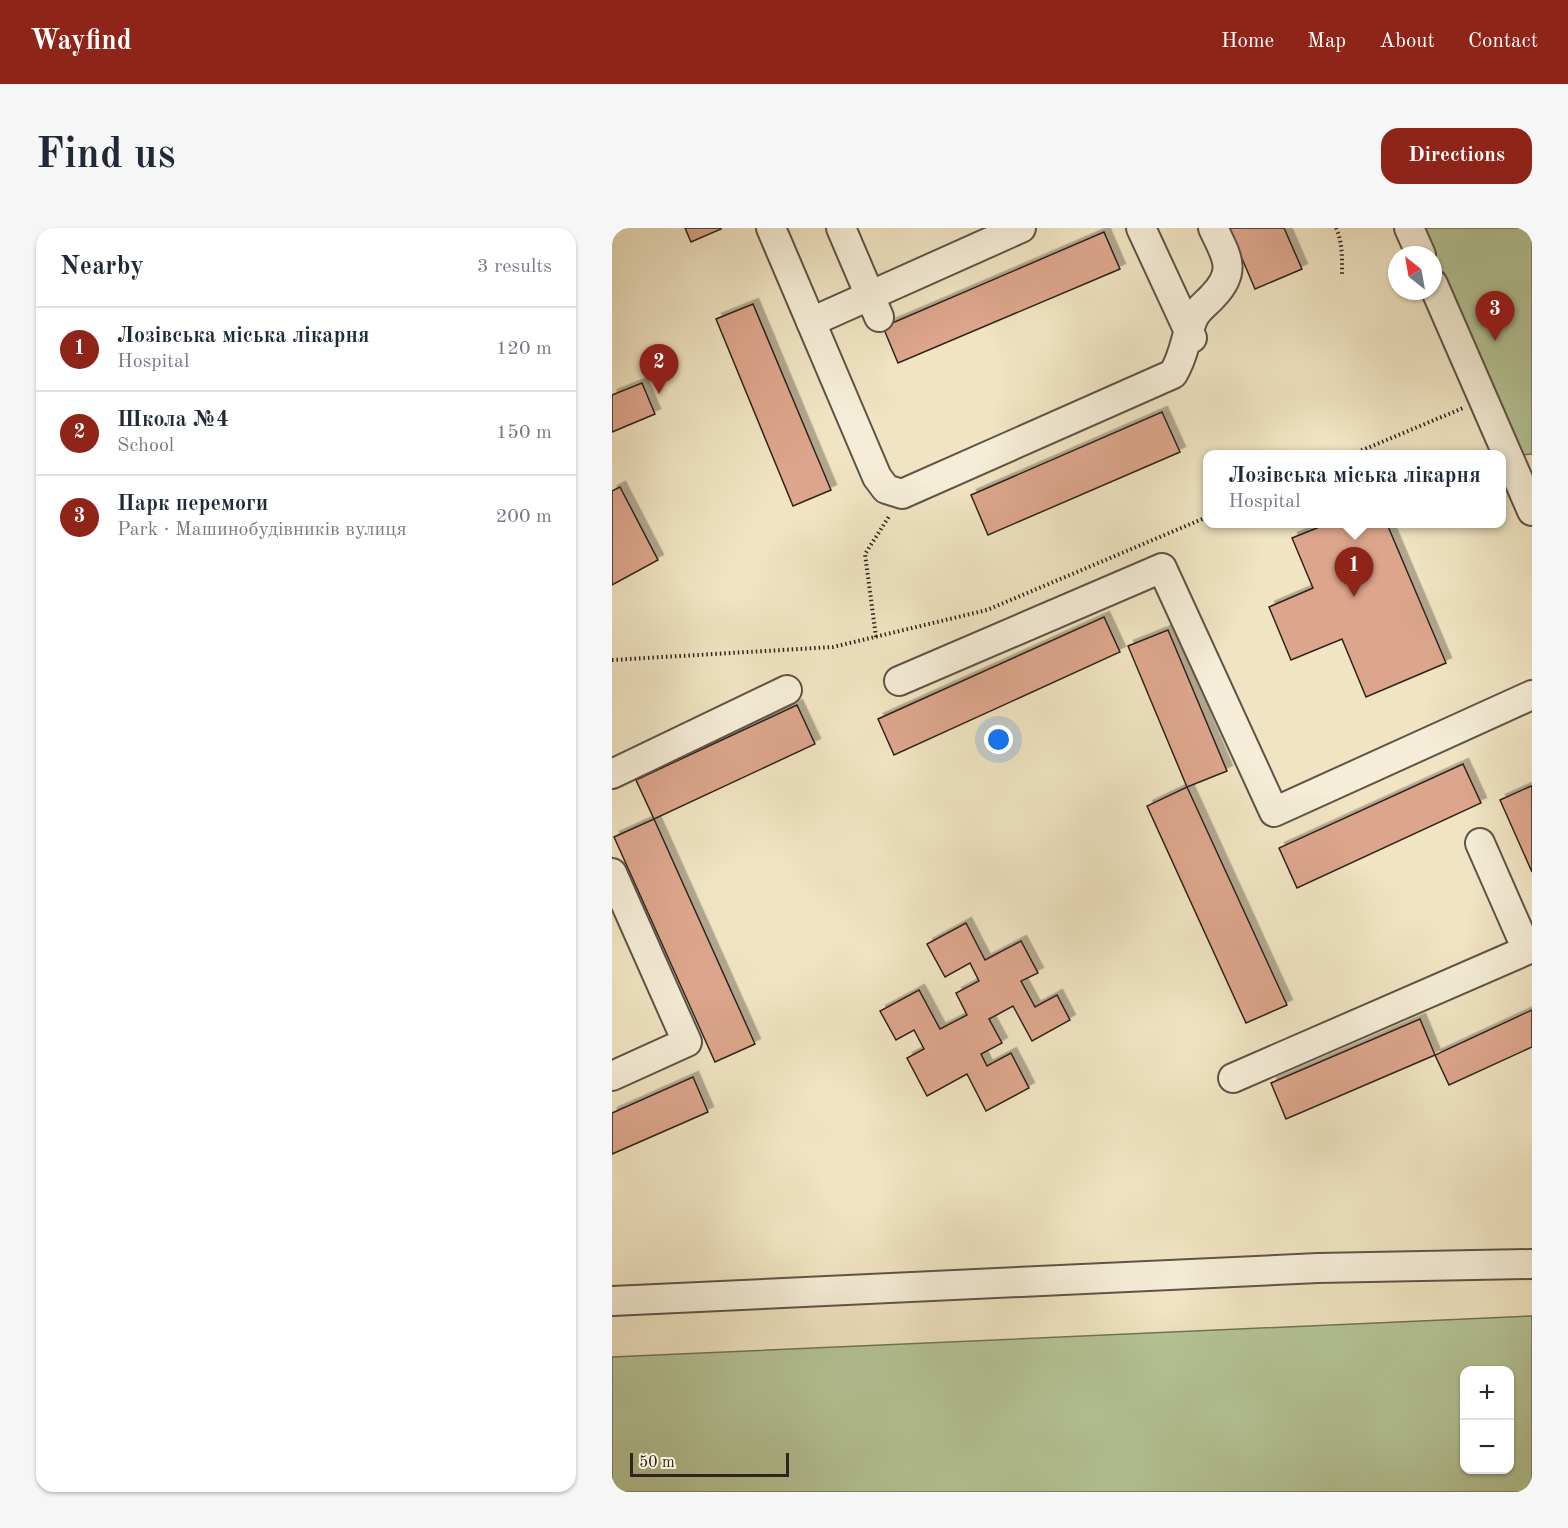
<!DOCTYPE html>
<meta charset="utf-8">
<style>
:root{--surface:#fff;--page:#f6f6f7;--text:#1f2937;--muted:#747a83;--line:#e0e1e3;--accent:#8f2418}
body{margin:0;font-family:"Old Standard TT",serif;background:var(--page);color:var(--text)}
.controls{position:absolute;right:18px;bottom:18px;display:grid;overflow:hidden;border-radius:12px;box-shadow:0 2px 4px #0004}
.controls button{width:54px;height:54px;display:grid;place-items:center;padding:0;border:0;border-bottom:2px solid var(--line);background:var(--surface);color:var(--text);font:30px sans-serif}
.compass{position:absolute;left:776px;top:18px;width:54px;height:54px;border-radius:50%;background:var(--surface);box-shadow:0 2px 4px #0004;rotate:329deg}
.scale{position:absolute;left:18px;bottom:15px;width:159px;box-sizing:border-box;padding-left:6px;border:3px solid #2f241e;border-top:0;font-size:16px;line-height:21px;white-space:nowrap;color:#2f241e;-webkit-text-stroke:4px #f5edd7;paint-order:stroke}
.you{position:absolute;left:387px;top:512px;width:21px;height:21px;margin:-15px;border:4px solid #fff;border-radius:50%;background:#1a73e8;box-shadow:0 0 0 9px #1a73e833}
.badge{display:grid;place-items:center;width:39px;height:39px;border-radius:50%;background:var(--accent);color:#fff;font-size:20px;font-weight:700}
.pin{position:absolute;translate:-50% -50px;filter:drop-shadow(0 2px 3px #0008)}
.pin::after{content:'';position:absolute;top:32px;width:21px;height:18px;background:inherit;clip-path:polygon(0 0,100% 0,50% 100%)}
.popup{position:absolute;left:591px;top:222px;width:303px;height:78px;box-sizing:border-box;display:grid;place-content:center;border-radius:12px;background:var(--surface);filter:drop-shadow(0 2px 4px #0005);font-size:20px;white-space:nowrap;color:var(--muted)}
.popup b{font-size:22px;color:var(--text)}
.popup::after{content:'';position:absolute;left:50%;top:100%;margin-left:-12px;border:12px solid transparent;border-top-color:var(--surface)}
.list{margin:0;padding:0;list-style:none}
h2{display:flex;justify-content:space-between;align-items:center;height:78px;margin:0;padding:0 24px;font-size:26px}
h2 small{font-size:20px;font-weight:400;color:var(--muted)}
.list li{display:grid;grid-template-columns:39px 1fr auto;gap:18px;align-items:center;box-sizing:border-box;height:84px;padding:0 24px;border-top:2px solid var(--line)}
.list b{display:block;font-size:22px;white-space:nowrap}
.list p{margin:0;font-size:20px;white-space:nowrap;color:var(--muted)}
.list em{font-size:20px;font-style:normal;color:var(--muted)}
.map{position:relative;flex:none;width:920px;height:1264px;overflow:hidden;border-radius:18px}
header{display:flex;align-items:center;gap:36px;box-sizing:border-box;height:84px;padding:0 30px;background:var(--accent);color:#fff}
header strong{font-size:28px}
nav{display:flex;gap:33px;margin-inline-start:auto;font-size:21px}
.intro{display:flex;align-items:center;justify-content:space-between;box-sizing:border-box;height:144px;padding:0 36px}
h1{margin:0;font-size:42px}
.button{padding:15px 27px;border-radius:18px;background:var(--accent);color:#fff;font-size:21px;font-weight:700}
main{display:flex;gap:36px;padding:0 36px}
aside{flex:1;background:var(--surface);border-radius:18px;box-shadow:0 2px 4px #0004}
.map>svg:first-child{display:block}
.green{fill:#b5c597;stroke:#72745a;stroke-width:1.5;fill-rule:evenodd}
.building{fill:#dda68c;stroke:#2f241e;stroke-width:1.5;filter:url(#shadow)}
.lines{fill:none;stroke-linecap:round;stroke-linejoin:round}
.minor-casing{stroke:#5f5447;stroke-width:32}
.path{stroke:#2f241e;stroke-width:4;stroke-dasharray:1.5 3;stroke-linecap:butt}
.minor{stroke:#f5edd7;stroke-width:28}
</style>
<header>
<strong>Wayfind</strong>
<nav><a>Home</a><a>Map</a><a>About</a><a>Contact</a></nav>
</header>
<div class="intro"><h1>Find us</h1><a class="button">Directions</a></div>
<main>
<aside>
<h2>Nearby<small>3 results</small></h2>
<ul class="list">
<li><span class="badge">1</span><div><b>Лозівська міська лікарня</b><p>Hospital</p></div><em>120 m</em></li>
<li><span class="badge">2</span><div><b>Школа №4</b><p>School</p></div><em>150 m</em></li>
<li><span class="badge">3</span><div><b>Парк перемоги</b><p>Park · Машинобудівників вулиця</p></div><em>200 m</em></li>
</ul>
</aside>
<div class="map">
<svg width="920" height="1264" viewBox="0 0 920 1264">
<defs>
<filter id="shadow"><feDropShadow dx="5.5" dy="-5.5" stdDeviation="0" flood-color="#0004"/></filter>
</defs>
<rect width="100%" height="100%" fill="#f0e4c2"/>
<filter id="stains"><feTurbulence type="fractalNoise" baseFrequency=".00333" numOctaves="4"/><feColorMatrix values="0 0 0 0 .2 0 0 0 0 .09 0 0 0 0 .02 0 0 0 .5 -.17"/></filter>
<radialGradient id="worn" r=".72"><stop offset=".6" stop-color="#630" stop-opacity="0"/><stop offset="1" stop-color="#630" stop-opacity=".3"/></radialGradient>
<g class="green">
<path d="M797 0H920V226L896 228 821 56V27Z"/>
<path d="M920 1088V1264H0V1129ZM852 1142H897V1242H852Z"/>
</g>
<g class="building">
<path d="M73 0H109V1L79 14Z"/>
<path d="M617 0H672L690 41 643 61Z"/>
<path d="M492 4 508 41 286 135 271 99Z"/>
<path d="M141 76 219 262 181 278 104 91Z"/>
<path d="M30 155 43 186 0 204V167Z"/>
<path d="M550 184 568 224 376 307 359 267Z"/>
<path d="M8 259 46 332 0 357V263Z"/>
<path d="M715 296H775L834 435 754 469 730 411 679 432 657 379 701 360 680 310Z"/>
<path d="M492 389 508 424 282 527 266 491Z"/>
<path d="M556 402 615 543 575 559 516 418Z"/>
<path d="M185 477 203 516 42 591 24 552Z"/>
<path d="M851 536 869 575 685 660 667 620Z"/>
<path d="M919 558 920 560V644L888 572Z"/>
<path d="M575 559 675 777 634 795 535 578Z"/>
<path d="M42 591 143 816 103 834 2 609Z"/>
<path d="M354 695 373 732 409 713 426 745 409 753 423 779 445 767 458 792 420 813 401 778 377 791 390 815 369 826 375 838 399 825 417 860 374 883 355 846 315 868 295 830 312 821 302 802 284 812 268 783 307 762 328 801 355 787 344 765 367 753 358 735 333 749 315 716Z"/>
<path d="M920 782V819L837 857 823 827Z"/>
<path d="M808 791 823 827 674 891 659 855Z"/>
<path d="M81 849 96 884 0 926V885Z"/>
</g>
<g class="lines">
<defs>
<g id="minor">
<path d="M159 0 265 249 274 261 290 266 561 146C573 127 573 108 582 89 586 81 596 74 601 68 626 42 614 28 601 0"/>
<path d="M229 0 267 89"/>
<path d="M529 0 580 110"/>
<path d="M797 0 809 27"/>
<path d="M821 56 920 283"/>
<path d="M199 94 409 0"/>
<path d="M287 453 550 340 662 584 920 467"/>
<path d="M0 546 175 462"/>
<path d="M0 645 75 814 0 848"/>
<path d="M621 850 915 722 868 615"/>
<path d="M0 1073 706 1040 920 1036"/>
</g>
</defs>
<use href="#minor" class="minor-casing"/>
<g class="path">
<path d="M724 0C731 15 730 32 730 48"/>
<path d="M741 226 851 180"/>
<path d="M264 409 253 326 278 287"/>
<path d="M0 432 221 419 375 382 595 289"/>
</g>
<use href="#minor" class="minor"/>
</g>
<rect width="100%" height="100%" filter="url(#stains)"/>
<rect width="100%" height="100%" fill="url(#worn)"/>
</svg>
<div class="controls">
<button>+</button>
<button>−</button>
</div>
<svg class="compass" viewBox="-18 -18 36 36"><path d="M0-13l5 13h-10z" fill="#e53935"/><path d="M0 13l5-13h-10z" fill="#747a83"/></svg>
<div class="scale">50 m</div>
<div class="you"></div>
<div class="pin badge" style="left:742px;top:369px">1</div>
<div class="popup"><b>Лозівська міська лікарня</b>Hospital</div>
<div class="pin badge" style="left:47px;top:166px">2</div>
<div class="pin badge" style="left:883px;top:113px">3</div>
</div>
</main>
